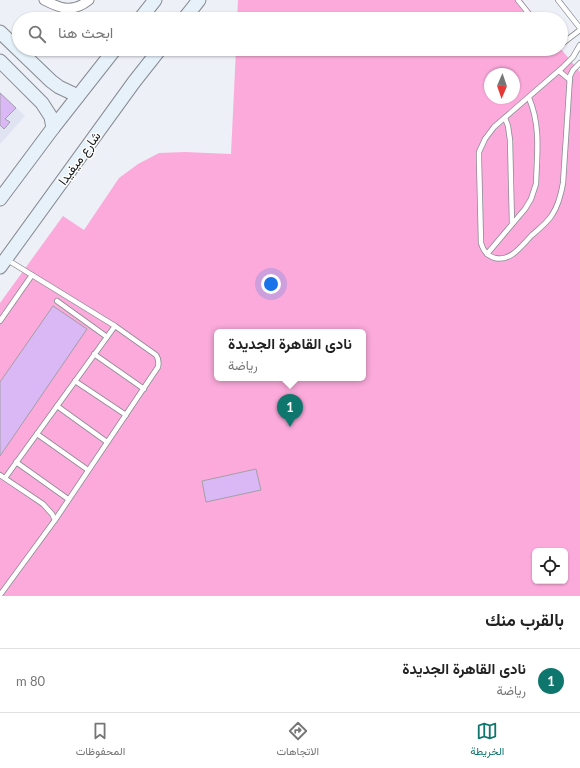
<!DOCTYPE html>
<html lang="ar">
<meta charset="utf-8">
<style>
:root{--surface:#fff;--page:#f2f2f2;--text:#222;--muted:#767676;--line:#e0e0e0;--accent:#0f766e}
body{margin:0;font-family:Lato,Vazirmatn,sans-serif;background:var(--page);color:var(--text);direction:rtl}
.controls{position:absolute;right:12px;bottom:12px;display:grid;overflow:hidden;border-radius:6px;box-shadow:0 1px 3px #0004}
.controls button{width:36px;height:36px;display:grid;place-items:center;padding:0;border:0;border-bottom:1px solid var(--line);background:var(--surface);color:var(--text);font:20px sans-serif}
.compass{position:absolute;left:484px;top:68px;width:36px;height:36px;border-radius:50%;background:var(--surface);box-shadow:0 1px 3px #0004;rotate:182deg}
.you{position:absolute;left:271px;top:284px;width:14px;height:14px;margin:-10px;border:3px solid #fff;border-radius:50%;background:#1a73e8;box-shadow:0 0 0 6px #1a73e833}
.badge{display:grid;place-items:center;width:26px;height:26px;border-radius:50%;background:var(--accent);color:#fff;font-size:13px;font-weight:700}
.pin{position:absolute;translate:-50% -33px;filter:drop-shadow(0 1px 2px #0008)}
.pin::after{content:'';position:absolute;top:21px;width:14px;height:12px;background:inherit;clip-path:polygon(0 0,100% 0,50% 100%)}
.popup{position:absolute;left:214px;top:329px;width:152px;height:52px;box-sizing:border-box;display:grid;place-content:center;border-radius:6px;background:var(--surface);filter:drop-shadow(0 1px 3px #0005);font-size:13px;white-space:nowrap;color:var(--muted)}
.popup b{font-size:15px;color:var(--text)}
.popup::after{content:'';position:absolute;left:50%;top:100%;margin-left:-8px;border:8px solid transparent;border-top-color:var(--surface)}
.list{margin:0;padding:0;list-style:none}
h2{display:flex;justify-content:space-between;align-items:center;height:52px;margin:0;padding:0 16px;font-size:17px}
h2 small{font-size:13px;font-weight:400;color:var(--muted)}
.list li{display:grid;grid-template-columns:26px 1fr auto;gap:12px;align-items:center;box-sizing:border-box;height:64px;padding:0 16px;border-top:1px solid var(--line)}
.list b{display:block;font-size:15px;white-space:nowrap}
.list p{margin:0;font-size:13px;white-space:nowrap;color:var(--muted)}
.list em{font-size:13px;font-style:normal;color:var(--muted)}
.icon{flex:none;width:22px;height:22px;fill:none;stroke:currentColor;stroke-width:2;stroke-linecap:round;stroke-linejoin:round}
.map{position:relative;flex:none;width:580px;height:596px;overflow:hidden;direction:ltr}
.search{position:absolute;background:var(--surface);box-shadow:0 1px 3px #0004;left:12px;right:12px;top:12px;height:44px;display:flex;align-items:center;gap:10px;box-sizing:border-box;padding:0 14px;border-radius:22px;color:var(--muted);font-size:15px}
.sheet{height:116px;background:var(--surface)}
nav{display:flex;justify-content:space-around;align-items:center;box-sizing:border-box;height:56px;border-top:1px solid var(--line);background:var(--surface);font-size:11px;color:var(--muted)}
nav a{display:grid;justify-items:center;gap:2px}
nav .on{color:var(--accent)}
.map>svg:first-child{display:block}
.built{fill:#e0e3f2}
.green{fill:#fbaadb;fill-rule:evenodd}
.building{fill:#d9b8f5;stroke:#a29fa5}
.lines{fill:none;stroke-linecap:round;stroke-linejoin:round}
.lane-casing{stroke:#898a91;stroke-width:6}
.street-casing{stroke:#898a91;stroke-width:11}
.secondary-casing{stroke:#898a91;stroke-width:15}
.lane{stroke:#fff;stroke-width:4.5}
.street{stroke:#fff;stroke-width:9}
.secondary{stroke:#e6f1fa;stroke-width:13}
.labels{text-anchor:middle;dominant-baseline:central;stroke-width:3;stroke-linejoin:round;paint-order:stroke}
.street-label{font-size:13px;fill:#1a1b1d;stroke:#fff}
</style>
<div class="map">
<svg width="580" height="596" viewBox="0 0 580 596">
<rect width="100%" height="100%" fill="#eef0f8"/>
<path class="built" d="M0 92 25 116 0 144Z"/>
<g class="green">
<path d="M238 0H522L537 19H237Z"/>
<path d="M236 49H561L580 72V596H0V303L63 216 84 230 119 178 138 164 159 153 185 152 231 154ZM490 74H514V98H490ZM217 332H363V378H217ZM535 551H565V581H535Z"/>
</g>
<g class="building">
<path d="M0 93 16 108 5 119 10 122 4 129 0 125Z"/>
<path d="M53 306 87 329 0 456V382Z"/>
<path d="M256 469 261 490 206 502 202 481Z"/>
</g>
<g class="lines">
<defs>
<g id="lane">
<path d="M518 0 533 19"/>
<path d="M558 0 580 28"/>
<path d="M561 44 563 43 580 30"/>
<path d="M580 45 573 57 562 68 494 127 485 139 479 152V159L481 243C483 250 487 256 495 258 511 262 522 245 532 235 539 229 547 223 552 215 558 206 561 195 563 183L570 76 573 70 580 63"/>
<path d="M559 71 570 80"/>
<path d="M505 118 508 126 510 140 512 224"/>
<path d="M487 254 525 209 531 199 536 184C537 154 541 126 529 98"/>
<path d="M57 301 107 337"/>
<path d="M0 321 32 275"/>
<path d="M94 354 144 389"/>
<path d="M75 381 126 415"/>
<path d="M57 406 107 442"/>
<path d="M37 434 88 470"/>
<path d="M16 462 68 499"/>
<path d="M0 475 43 504 52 514 55 520"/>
<path d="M5 478 115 326"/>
<path d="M0 595 55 520 158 367C159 362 159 359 156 355L115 326 6 259"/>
</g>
<path id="street" d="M44 0C61 9 73 13 89 0"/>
<g id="secondary">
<path d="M140 19 155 0"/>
<path d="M184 19 199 0"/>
<path d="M0 32 51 81 59 87 78 96"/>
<path d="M0 61 42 103 51 117 53 128"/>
<path d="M0 199 53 128 115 49"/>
<path d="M0 267 134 82 160 49"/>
</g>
</defs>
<use href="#lane" class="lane-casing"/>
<use href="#street" class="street-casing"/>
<use href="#secondary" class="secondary-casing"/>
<use href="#lane" class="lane"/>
<use href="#street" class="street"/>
<use href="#secondary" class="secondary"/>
</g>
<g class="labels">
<g class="street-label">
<text transform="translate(79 158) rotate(-54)">شارع ميفيدا</text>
</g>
</g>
</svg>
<div class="controls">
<button><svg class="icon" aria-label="locate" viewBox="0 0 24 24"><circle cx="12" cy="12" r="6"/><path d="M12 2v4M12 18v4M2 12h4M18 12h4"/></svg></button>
</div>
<svg class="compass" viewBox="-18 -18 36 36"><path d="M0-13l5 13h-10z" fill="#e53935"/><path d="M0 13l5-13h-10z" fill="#767676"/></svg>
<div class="you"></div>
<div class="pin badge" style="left:290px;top:427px">1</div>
<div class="popup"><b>نادى القاهرة الجديدة</b>رياضة</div>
<div class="search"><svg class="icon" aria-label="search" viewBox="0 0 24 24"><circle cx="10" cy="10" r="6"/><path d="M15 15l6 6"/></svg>ابحث هنا</div>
</div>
<section class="sheet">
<h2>بالقرب منك<small></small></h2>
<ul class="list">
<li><span class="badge">1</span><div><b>نادى القاهرة الجديدة</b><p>رياضة</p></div><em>80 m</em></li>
</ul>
</section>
<nav>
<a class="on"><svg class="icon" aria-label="map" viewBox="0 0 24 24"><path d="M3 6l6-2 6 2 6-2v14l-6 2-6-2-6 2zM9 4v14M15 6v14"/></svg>الخريطة</a>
<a><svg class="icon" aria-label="directions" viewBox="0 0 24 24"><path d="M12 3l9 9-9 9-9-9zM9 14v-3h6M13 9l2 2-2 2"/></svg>الاتجاهات</a>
<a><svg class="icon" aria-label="saved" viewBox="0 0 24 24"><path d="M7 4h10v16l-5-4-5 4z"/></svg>المحفوظات</a>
</nav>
